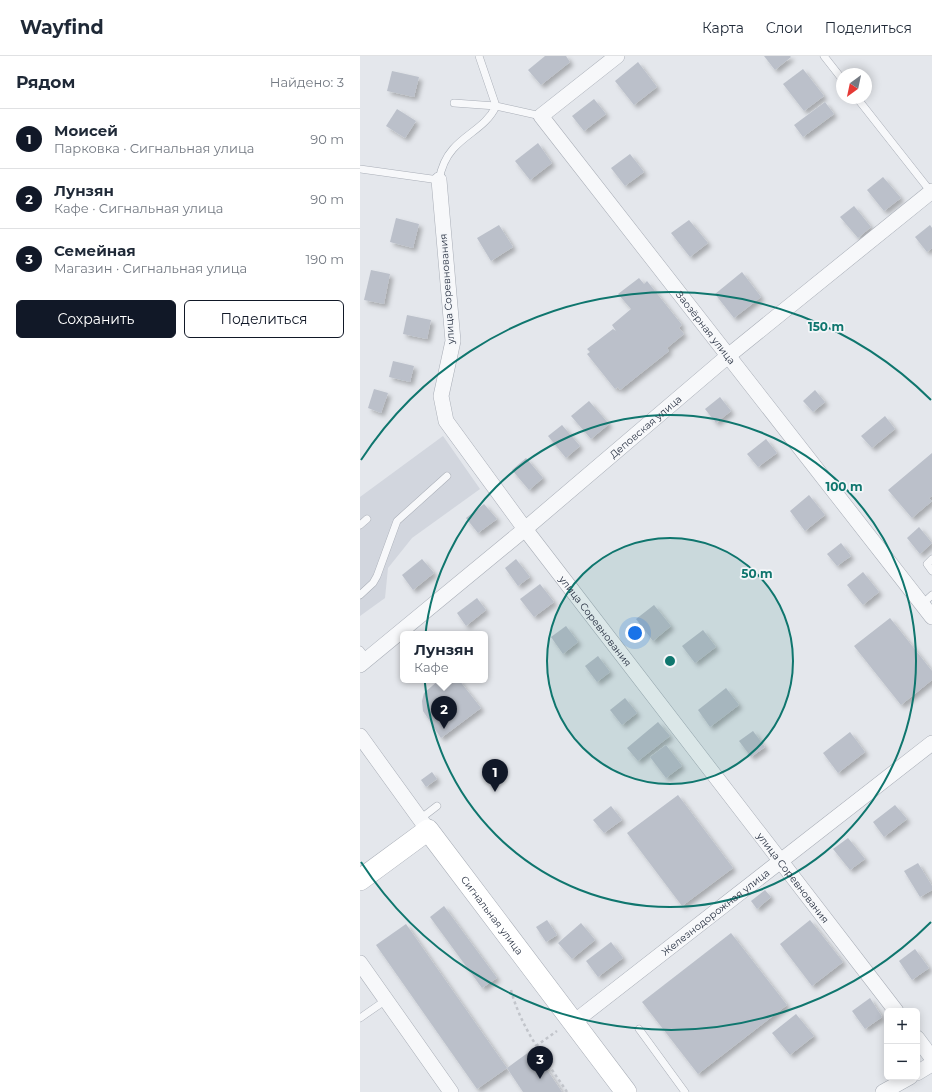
<!DOCTYPE html>
<html lang="ru">
<meta charset="utf-8">
<style>
:root{--surface:#fff;--page:#f6f6f7;--text:#1f2937;--muted:#747a83;--line:#e0e1e3;--accent:#111827}
body{margin:0;font-family:Montserrat,sans-serif;background:var(--page);color:var(--text)}
.controls{position:absolute;right:12px;bottom:12px;display:grid;overflow:hidden;border-radius:6px;box-shadow:0 2px 10px #0003}
.controls button{width:36px;height:36px;display:grid;place-items:center;padding:0;border:0;border-bottom:1px solid var(--line);background:var(--surface);color:var(--text);font:20px sans-serif}
.compass{position:absolute;left:476px;top:12px;width:36px;height:36px;border-radius:50%;background:var(--surface);box-shadow:0 2px 10px #0003;rotate:213deg}
.you{position:absolute;left:275px;top:577px;width:14px;height:14px;margin:-10px;border:3px solid #fff;border-radius:50%;background:#1a73e8;box-shadow:0 0 0 6px #1a73e833}
.badge{display:grid;place-items:center;width:26px;height:26px;border-radius:50%;background:var(--accent);color:#fff;font-size:13px;font-weight:700}
.pin{position:absolute;translate:-50% -33px;filter:drop-shadow(0 1px 2px #0008)}
.pin::after{content:'';position:absolute;top:21px;width:14px;height:12px;background:inherit;clip-path:polygon(0 0,100% 0,50% 100%)}
.popup{position:absolute;left:40px;top:575px;width:88px;height:52px;box-sizing:border-box;display:grid;place-content:center;border-radius:6px;background:var(--surface);filter:drop-shadow(0 1px 3px #0005);font-size:13px;white-space:nowrap;color:var(--muted)}
.popup b{font-size:15px;color:var(--text)}
.popup::after{content:'';position:absolute;left:50%;top:100%;margin-left:-8px;border:8px solid transparent;border-top-color:var(--surface)}
.list{margin:0;padding:0;list-style:none}
h2{display:flex;justify-content:space-between;align-items:center;height:52px;margin:0;padding:0 16px;font-size:17px}
h2 small{font-size:13px;font-weight:400;color:var(--muted)}
.list li{display:grid;grid-template-columns:26px 1fr auto;gap:12px;align-items:center;box-sizing:border-box;height:60px;padding:0 16px;border-top:1px solid var(--line)}
.list b{display:block;font-size:15px;white-space:nowrap}
.list p{margin:0;font-size:13px;white-space:nowrap;color:var(--muted)}
.list em{font-size:13px;font-style:normal;color:var(--muted)}
.actions{display:flex;gap:8px;padding:12px 16px}
.actions a{flex:1;padding:9px 0;border:1px solid var(--accent);border-radius:6px;text-align:center;font-size:14px;color:var(--accent)}
.actions .main{background:var(--accent);color:#fff}
.map{position:relative;flex:none;width:572px;height:1036px;overflow:hidden}
header{display:flex;align-items:center;gap:24px;box-sizing:border-box;height:56px;padding:0 20px;background:var(--surface);border-bottom:1px solid var(--line)}
header strong{font-size:19px}
nav{display:flex;gap:22px;margin-inline-start:auto;font-size:14px}
main{display:flex}
aside{flex:1;background:var(--surface)}
.map>svg:first-child{display:block}
.built{fill:#d2d6de}
.building{fill:#bbc0ca;filter:url(#shadow)}
.lines{fill:none;stroke-linecap:round;stroke-linejoin:round}
.lane-casing{stroke:#a9aeb7;stroke-width:8}
.street-casing{stroke:#a9aeb7;stroke-width:16}
.secondary-casing{stroke:#a9aeb7;stroke-width:22}
.path{stroke:#c2c5cb;stroke-width:2.5;stroke-dasharray:3 3;stroke-linecap:butt}
.lane{stroke:#f7f8fa;stroke-width:7}
.street{stroke:#f7f8fa;stroke-width:15}
.secondary{stroke:#fff;stroke-width:21}
.ring{fill:none;stroke:#0f766e;stroke-width:2}
.labels{text-anchor:middle;dominant-baseline:central;stroke-width:3.5;stroke-linejoin:round;paint-order:stroke}
.street-label{font-size:10px;fill:#2b3445;stroke:#f4f6f9}
.centre{fill:#0f766e;stroke:#f4f6f9;stroke-width:2}
.ring-label{font-size:12px;text-anchor:middle;font-weight:bold;fill:#0f766e;stroke:#f4f6f9;stroke-width:3.5;stroke-linejoin:round;paint-order:stroke}
</style>
<header>
<strong>Wayfind</strong>
<nav><a>Карта</a><a>Слои</a><a>Поделиться</a></nav>
</header>
<main>
<aside>
<h2>Рядом<small>Найдено: 3</small></h2>
<ul class="list">
<li><span class="badge">1</span><div><b>Моисей</b><p>Парковка · Сигнальная улица</p></div><em>90 m</em></li>
<li><span class="badge">2</span><div><b>Лунзян</b><p>Кафе · Сигнальная улица</p></div><em>90 m</em></li>
<li><span class="badge">3</span><div><b>Семейная</b><p>Магазин · Сигнальная улица</p></div><em>190 m</em></li>
</ul>
<div class="actions"><a class="main">Сохранить</a><a>Поделиться</a></div>
</aside>
<div class="map">
<svg width="572" height="1036" viewBox="0 0 572 1036">
<defs>
<filter id="shadow"><feDropShadow dx="3.5" dy="3.5" stdDeviation="2" flood-color="#0004"/></filter>
</defs>
<rect width="100%" height="100%" fill="#e4e7ec"/>
<path class="built" d="M83 380 120 433 52 482 28 512 25 542 0 560V441Z"/>
<g class="building">
<path d="M185 0H206L210 6 181 29 168 14Z"/>
<path d="M404 0H430L431 1 415 14Z"/>
<path d="M278 6 297 31 274 49 255 25Z"/>
<path d="M443 13 464 40 444 55 423 28Z"/>
<path d="M32 15 59 21 54 41 27 35Z"/>
<path d="M234 43 246 58 224 75 212 60Z"/>
<path d="M465 46 474 58 443 81 434 69Z"/>
<path d="M37 53 56 65 45 82 26 70Z"/>
<path d="M178 87 192 107 170 124 155 105Z"/>
<path d="M270 98 284 116 265 130 251 112Z"/>
<path d="M523 121 541 142 524 155 507 134Z"/>
<path d="M494 150 511 171 498 182 480 161Z"/>
<path d="M36 162 59 168 53 192 30 186Z"/>
<path d="M329 164 348 187 330 201 311 177Z"/>
<path d="M139 169 153 191 131 205 117 182Z"/>
<path d="M570 169 572 172V192L567 196 555 181Z"/>
<path d="M11 214 30 218 24 248 4 244Z"/>
<path d="M382 216 401 241 374 262 355 238Z"/>
<path d="M279 222 284 228 287 225 322 269 319 272 324 278 307 292 309 295 260 334 258 331 255 333 227 298 230 296 227 293 253 273 256 275 252 269 271 253 258 238Z"/>
<path d="M47 259 71 264 67 283 43 278Z"/>
<path d="M33 305 54 310 50 326 29 321Z"/>
<path d="M14 333 28 337 21 357 8 352Z"/>
<path d="M455 334 465 346 453 356 443 345Z"/>
<path d="M360 341 371 355 356 367 345 353Z"/>
<path d="M229 345 249 368 231 383 211 360Z"/>
<path d="M525 360 535 373 512 392 501 380Z"/>
<path d="M202 369 220 390 206 402 188 380Z"/>
<path d="M406 383 417 397 398 411 387 398Z"/>
<path d="M572 397V440L569 442 572 445 552 462 528 434Z"/>
<path d="M166 402 183 422 169 434 152 414Z"/>
<path d="M449 439 465 459 445 475 430 455Z"/>
<path d="M124 448 137 463 118 477 106 462Z"/>
<path d="M559 471 572 487 560 498 547 482Z"/>
<path d="M481 487 491 500 477 510 467 498Z"/>
<path d="M62 503 74 517 53 534 42 519Z"/>
<path d="M156 503 170 521 158 530 145 512Z"/>
<path d="M503 516 519 536 503 549 487 529Z"/>
<path d="M180 528 194 546 174 561 160 543Z"/>
<path d="M117 542 126 554 106 570 97 557Z"/>
<path d="M294 549 311 570 293 585 276 563Z"/>
<path d="M530 562 572 615V624L541 649 494 590Z"/>
<path d="M206 570 218 586 203 598 191 581Z"/>
<path d="M343 574 356 591 335 607 322 590Z"/>
<path d="M238 600 250 616 237 626 225 610Z"/>
<path d="M79 624H99L121 652 81 682 63 655 62 645 64 637Z"/>
<path d="M366 632 379 649 350 671 338 654Z"/>
<path d="M265 642 277 657 262 669 250 654Z"/>
<path d="M298 666 310 680 278 705 267 692Z"/>
<path d="M393 675 405 691 391 701 379 685Z"/>
<path d="M490 676 505 696 478 717 463 697Z"/>
<path d="M306 689 322 710 306 722 290 701Z"/>
<path d="M72 716 77 723 66 731 61 724Z"/>
<path d="M318 739 373 812 322 850 267 777Z"/>
<path d="M535 749 547 763 524 781 513 766Z"/>
<path d="M251 750 262 764 244 777 233 764Z"/>
<path d="M488 782 505 803 490 814 473 793Z"/>
<path d="M558 807 572 830V834L560 841 544 815Z"/>
<path d="M405 834 411 841 397 853 391 845Z"/>
<path d="M84 850 137 922 122 932 70 861Z"/>
<path d="M187 864 197 879 186 886 176 871Z"/>
<path d="M450 864 483 906 452 930 420 888Z"/>
<path d="M221 867 235 884 212 903 198 887Z"/>
<path d="M46 868 147 1012 117 1033 16 889Z"/>
<path d="M371 877 427 949 338 1018 282 946Z"/>
<path d="M251 886 263 902 238 921 226 905Z"/>
<path d="M555 893 569 912 552 924 539 905Z"/>
<path d="M510 942 522 961 505 973 492 955Z"/>
<path d="M436 958 454 980 430 999 412 977Z"/>
<path d="M173 993 202 1036H163L147 1012Z"/>
</g>
<g class="lines">
<defs>
<g id="lane">
<path d="M119 0 136 50 181 60"/>
<path d="M464 0 482 23"/>
<path d="M497 42 571 136"/>
<path d="M0 113 79 124C81 113 85 102 93 93 107 77 127 70 136 50L94 47"/>
<path d="M0 469 7 463"/>
<path d="M572 503 567 508 572 515"/>
<path d="M0 539 13 527 17 520 37 465 87 420"/>
<path d="M562 548 572 539"/>
<path d="M0 594 7 603"/>
<path d="M60 763 77 750"/>
<path d="M0 962 26 944"/>
<path d="M279 973 325 1036"/>
</g>
<g id="street">
<path id="s1" d="M257 0 181 60 572 561"/>
<path id="s2" d="M79 124 93 285 81 340 86 365 165 473 536 955"/>
<path id="s3" d="M0 609 165 473 368 300 572 135"/>
<path d="M0 680 68 774"/>
<path d="M0 907 91 1036"/>
<path id="s4" d="M214 966 572 687"/>
<path d="M557 982 572 1002"/>
<path d="M557 1017 572 1008"/>
<path d="M523 1036 550 1021"/>
</g>
<g id="secondary">
<path id="s5" d="M0 824 68 774 266 1036"/>
</g>
</defs>
<use href="#lane" class="lane-casing"/>
<use href="#street" class="street-casing"/>
<use href="#secondary" class="secondary-casing"/>
<g class="path">
<path d="M151 934C161 972 185 1003 207 1036"/>
<path d="M176 990 197 975"/>
</g>
<use href="#lane" class="lane"/>
<use href="#street" class="street"/>
<use href="#secondary" class="secondary"/>
</g>
<circle cx="310" cy="605" r="123" fill="#0f766e" fill-opacity=".12"/>
<g class="ring">
<circle cx="310" cy="605" r="123"/>
<circle cx="310" cy="605" r="246"/>
<path d="M571 866A369 369 0 0 1 1 806M1 404A369 369 0 0 1 571 344"/>
</g>
<g class="labels">
<g class="street-label">
<text transform="translate(87 233) rotate(-94)">улица Соревнования</text>
<text stroke="none"><textPath href="#s1" startOffset="365">Заозёрная улица</textPath></text>
<text stroke="none"><textPath href="#s3" startOffset="372">Деповская улица</textPath></text>
<text stroke="none"><textPath href="#s2" startOffset="493">улица Соревнования</textPath></text>
<text stroke="none"><textPath href="#s2" startOffset="817">улица Соревнования</textPath></text>
<text stroke="none"><textPath href="#s4" startOffset="179">Железнодорожная улица</textPath></text>
<text stroke="none"><textPath href="#s5" startOffset="191">Сигнальная улица</textPath></text>
</g>
</g>
<circle cx="310" cy="605" r="6" class="centre"/>
<g class="ring-label">
<text x="466" y="275">150 m</text>
<text x="484" y="435">100 m</text>
<text x="397" y="522">50 m</text>
</g>
</svg>
<div class="controls">
<button>+</button>
<button>−</button>
</div>
<svg class="compass" viewBox="-18 -18 36 36"><path d="M0-13l5 13h-10z" fill="#e53935"/><path d="M0 13l5-13h-10z" fill="#747a83"/></svg>
<div class="you"></div>
<div class="pin badge" style="left:135px;top:736px">1</div>
<div class="pin badge" style="left:84px;top:673px">2</div>
<div class="popup"><b>Лунзян</b>Кафе</div>
<div class="pin badge" style="left:180px;top:1023px">3</div>
</div>
</main>
